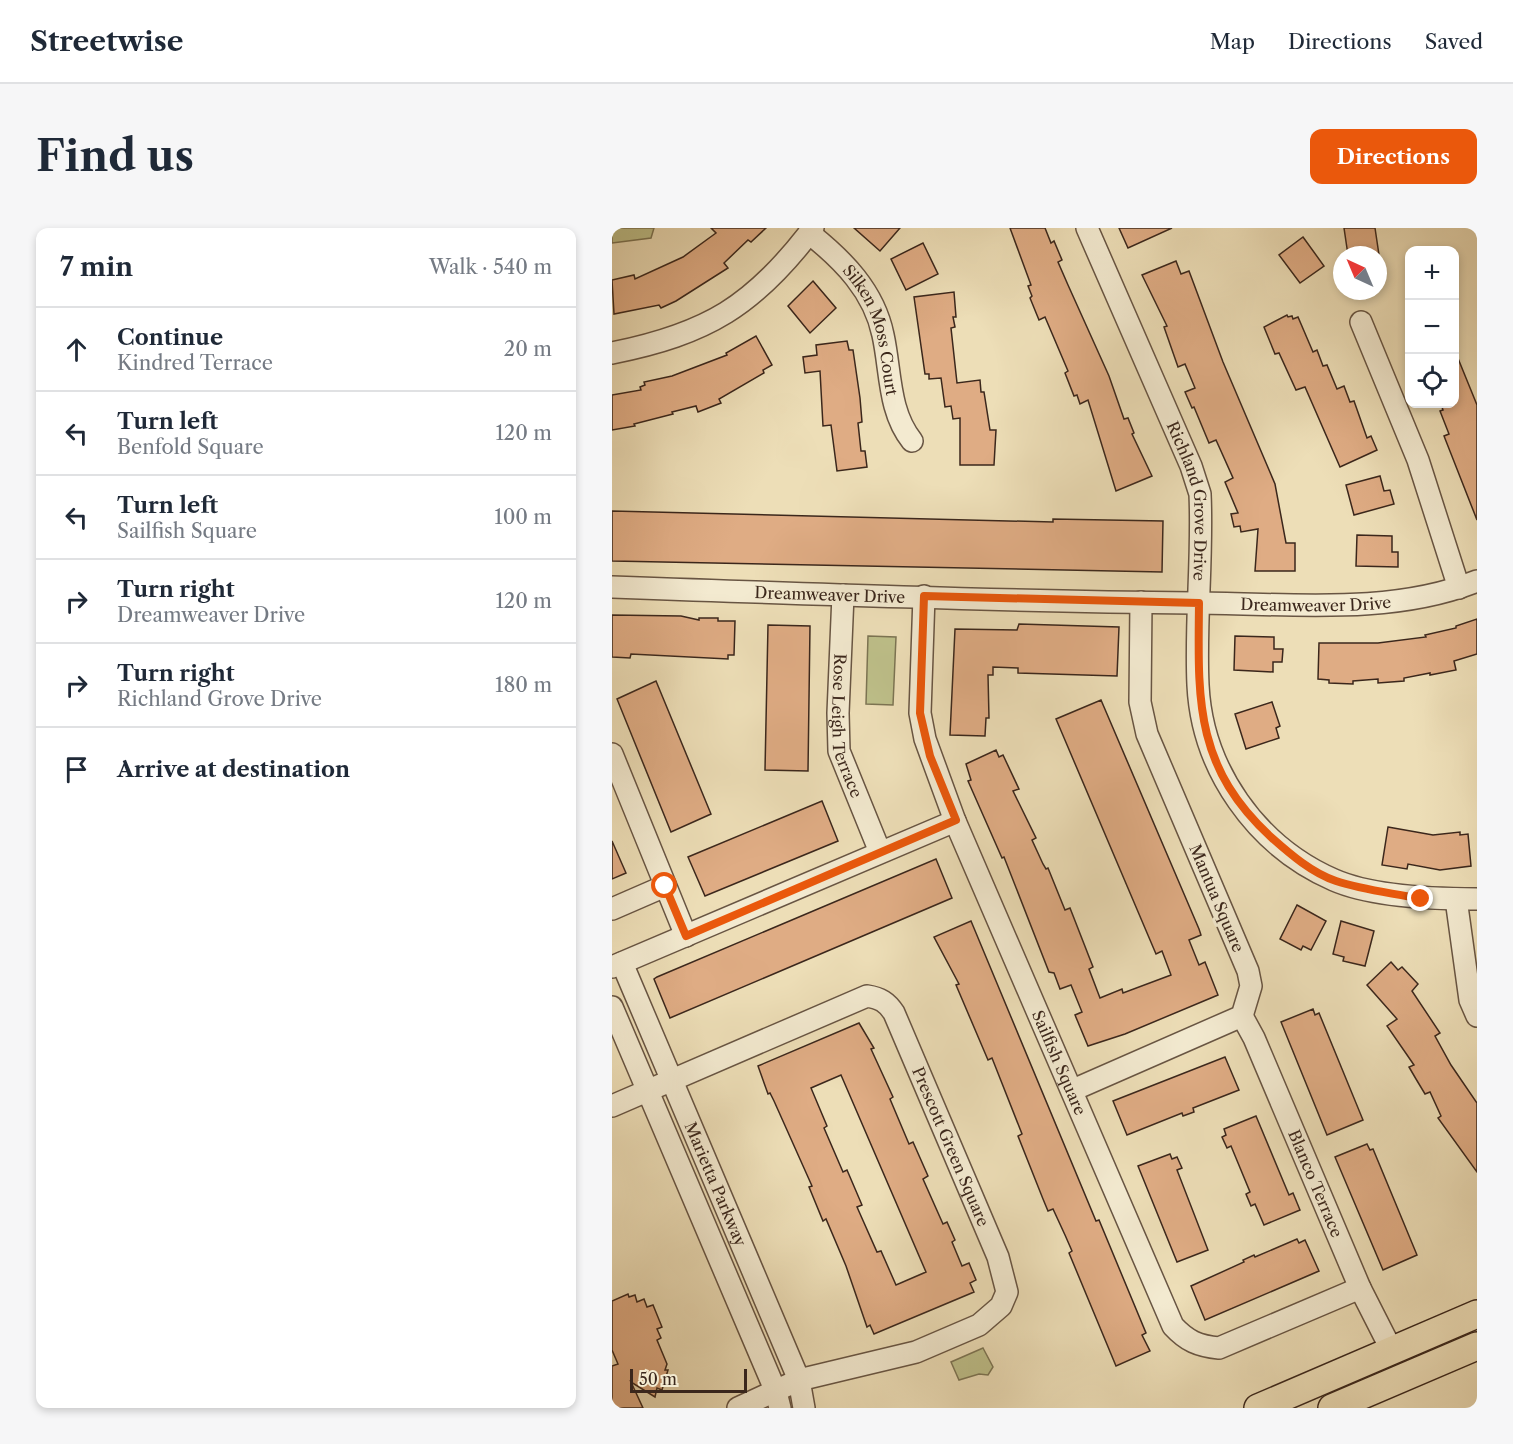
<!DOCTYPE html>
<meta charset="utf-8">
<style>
:root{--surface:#fff;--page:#f6f6f7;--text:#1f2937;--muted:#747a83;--line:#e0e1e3;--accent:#ea580c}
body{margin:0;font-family:"Libre Caslon Text",serif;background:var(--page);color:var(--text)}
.controls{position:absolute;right:18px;top:18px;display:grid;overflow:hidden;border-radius:12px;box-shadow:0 3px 9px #0003}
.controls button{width:54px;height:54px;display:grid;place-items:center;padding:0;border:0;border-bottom:2px solid var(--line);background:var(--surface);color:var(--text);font:30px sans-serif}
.compass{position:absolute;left:721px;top:18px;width:54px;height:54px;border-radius:50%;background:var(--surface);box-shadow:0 3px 9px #0003;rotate:316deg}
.scale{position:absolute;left:18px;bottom:15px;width:117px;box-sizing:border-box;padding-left:6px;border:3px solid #3b271c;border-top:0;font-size:16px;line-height:21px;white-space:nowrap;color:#3b271c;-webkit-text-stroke:4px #f3ead0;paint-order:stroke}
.stop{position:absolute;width:18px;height:18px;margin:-14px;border:4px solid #ea580c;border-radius:50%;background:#fff}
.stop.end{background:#ea580c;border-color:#fff;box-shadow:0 2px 6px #0008}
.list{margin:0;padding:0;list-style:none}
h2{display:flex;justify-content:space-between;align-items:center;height:78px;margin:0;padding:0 24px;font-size:26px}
h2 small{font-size:20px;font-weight:400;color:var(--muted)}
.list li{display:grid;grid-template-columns:39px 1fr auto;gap:18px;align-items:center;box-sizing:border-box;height:84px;padding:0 24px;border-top:2px solid var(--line)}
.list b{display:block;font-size:22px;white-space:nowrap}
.list p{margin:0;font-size:20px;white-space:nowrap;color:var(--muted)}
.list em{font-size:20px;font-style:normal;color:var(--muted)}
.icon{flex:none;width:33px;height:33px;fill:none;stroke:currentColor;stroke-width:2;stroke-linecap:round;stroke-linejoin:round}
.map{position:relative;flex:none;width:865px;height:1180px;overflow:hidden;border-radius:12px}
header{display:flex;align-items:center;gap:36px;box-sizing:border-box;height:84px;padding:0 30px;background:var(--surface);border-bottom:2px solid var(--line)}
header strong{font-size:28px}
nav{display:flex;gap:33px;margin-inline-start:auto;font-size:21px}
.intro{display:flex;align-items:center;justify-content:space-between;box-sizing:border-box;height:144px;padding:0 36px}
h1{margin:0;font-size:42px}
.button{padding:15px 27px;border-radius:12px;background:var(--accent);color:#fff;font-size:21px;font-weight:700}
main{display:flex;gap:36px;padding:0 36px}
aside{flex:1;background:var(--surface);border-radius:12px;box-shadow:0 3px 9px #0003}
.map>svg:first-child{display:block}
.green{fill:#bec08a;stroke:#7c7453;stroke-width:1.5}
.building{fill:#dfac84;stroke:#3b271c;stroke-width:1.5;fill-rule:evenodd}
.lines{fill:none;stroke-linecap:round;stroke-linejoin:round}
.minor-casing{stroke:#685543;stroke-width:24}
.major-casing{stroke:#3b271c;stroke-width:30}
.minor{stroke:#f3ead0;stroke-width:21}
.major{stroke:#eddeb7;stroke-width:27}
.route{stroke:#ea580c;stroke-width:8}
.labels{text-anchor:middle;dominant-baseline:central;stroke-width:6;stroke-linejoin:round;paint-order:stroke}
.street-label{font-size:16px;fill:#3b271c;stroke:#f3ead0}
</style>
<header>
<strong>Streetwise</strong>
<nav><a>Map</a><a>Directions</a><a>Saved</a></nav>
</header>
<div class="intro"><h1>Find us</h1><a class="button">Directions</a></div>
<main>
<aside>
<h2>7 min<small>Walk · 540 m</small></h2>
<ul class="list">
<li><svg class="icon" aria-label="ahead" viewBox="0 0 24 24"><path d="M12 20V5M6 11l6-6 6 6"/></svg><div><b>Continue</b><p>Kindred Terrace</p></div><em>20 m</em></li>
<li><svg class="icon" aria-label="left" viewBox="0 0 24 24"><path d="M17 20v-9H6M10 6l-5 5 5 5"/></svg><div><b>Turn left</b><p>Benfold Square</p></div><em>120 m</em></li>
<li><svg class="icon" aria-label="left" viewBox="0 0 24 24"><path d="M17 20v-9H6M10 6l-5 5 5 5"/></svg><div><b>Turn left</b><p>Sailfish Square</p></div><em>100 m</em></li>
<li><svg class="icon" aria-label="right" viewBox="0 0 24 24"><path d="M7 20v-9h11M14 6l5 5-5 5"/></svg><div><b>Turn right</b><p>Dreamweaver Drive</p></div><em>120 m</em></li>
<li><svg class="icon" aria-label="right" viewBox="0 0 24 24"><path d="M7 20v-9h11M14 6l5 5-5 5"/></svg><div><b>Turn right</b><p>Richland Grove Drive</p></div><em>180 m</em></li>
<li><svg class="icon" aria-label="arrive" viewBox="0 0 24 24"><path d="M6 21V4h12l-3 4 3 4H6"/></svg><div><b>Arrive at destination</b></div></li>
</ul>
</aside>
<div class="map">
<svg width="865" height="1180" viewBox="0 0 865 1180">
<rect width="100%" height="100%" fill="#eddeb7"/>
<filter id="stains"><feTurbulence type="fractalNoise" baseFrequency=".00333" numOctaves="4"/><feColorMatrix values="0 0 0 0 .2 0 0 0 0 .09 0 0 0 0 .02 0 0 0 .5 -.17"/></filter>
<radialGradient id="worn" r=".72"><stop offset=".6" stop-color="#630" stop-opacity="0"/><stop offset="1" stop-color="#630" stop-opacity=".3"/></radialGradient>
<g class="green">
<path d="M0 0H42L39 10 0 15Z"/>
<path d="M256 408 284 409 281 477 254 476Z"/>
<path d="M371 1120 381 1139 376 1147 367 1146 347 1152 339 1134Z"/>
</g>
<g class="building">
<path d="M99 0H154L139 14 136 12 112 35 116 40 64 73 49 80 47 77 2 86 0 52 22 47 23 51 71 29 104 5Z"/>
<path d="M242 0H288L268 23Z"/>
<path d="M398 0H433L439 15 442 13 450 32 446 34 456 57 497 148 512 191 516 190 522 205 520 206 540 248 504 263 476 172 468 176 465 167 462 168 453 145 456 143 433 89 427 92 418 70 420 68 416 58 419 57Z"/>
<path d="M507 0H560L516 20Z"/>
<path d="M732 0H763L767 27H736Z"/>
<path d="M691 9 712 38 688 55 667 27Z"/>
<path d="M311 15 326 46 294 62 279 31Z"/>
<path d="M564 33 569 46 577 43 611 134 663 256 674 315H683V343H643L646 301 629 304 628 298 622 299 619 286 626 285 613 254 621 250 604 212 597 215 582 179 580 180 573 164 583 160 573 136 566 139 552 99 555 98 530 47Z"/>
<path d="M201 53 224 80 198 105 176 78Z"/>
<path d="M342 64 344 89H341L343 99 339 100 345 155 368 152 369 164H372L378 202H384L382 237H348V190L341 191 339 178 333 179 329 150 317 151V146H313L302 69Z"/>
<path d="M675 87 676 89 680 88 681 91 686 89 701 124 705 122 711 138 715 137 725 161 732 158 738 174 742 173 755 210 759 208 765 222 728 239 693 159 684 162 667 125 663 126 652 99Z"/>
<path d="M144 108 160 137 151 142 152 145 107 171 109 175 86 184 84 178 60 184 61 186 22 196 23 198 0 202V167L29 162 28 159 33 157 32 154 60 148 115 127 114 125Z"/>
<path d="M235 113 237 122H241L248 170 250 194 246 195 249 223H253L255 239 225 243 219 197 211 198 208 143 193 145 191 129 205 127 204 117Z"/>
<path d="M843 123 865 177V292L832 208 837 206 828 183 831 182 829 176H843Z"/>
<path d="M768 248 772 263 778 262 782 276 742 287 734 257Z"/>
<path d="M0 283 441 294V291L551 293 550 344 0 333Z"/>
<path d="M745 307 780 308V324H786V339L744 338Z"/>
<path d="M0 387 69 388 87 392V390H106V393H123L122 427H116V431L19 426 18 430 0 429Z"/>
<path d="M865 391V426L842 433 844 442 818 447V445L792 450V453L766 455V451L741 453V456L717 455V452L706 451 707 415H766L814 409 813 407 844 400V398Z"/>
<path d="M407 396 507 399 505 448 406 445V440L381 439V447H376L377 490H374L373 508 338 507 343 401 405 402Z"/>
<path d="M156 397 198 398 196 543 153 542Z"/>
<path d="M623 408 662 409V421H671L670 434H661V444L622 442Z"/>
<path d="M44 453 99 586 59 604 5 471Z"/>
<path d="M489 472 587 701 589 707 577 712 587 737 593 734 606 767 513 806 476 818 463 787 470 784 459 757 448 761 442 745 437 744 392 629 390 630 356 553 359 552 354 536 384 522 387 529 391 527 407 561 401 563 424 610 420 612 431 636 434 641 436 640 453 682 458 680 481 739 477 741 488 770 510 761 511 765 559 747 550 723 544 726 444 491Z"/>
<path d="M660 474 668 498 664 500 667 510 634 521 623 486Z"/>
<path d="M210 573 226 613 93 668 76 629Z"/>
<path d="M776 599 821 607 848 604V607L856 606 859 638 828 642 796 636 795 641 770 637Z"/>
<path d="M0 613 14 645 0 651Z"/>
<path d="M324 631 340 670 58 790 42 751 45 749Z"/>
<path d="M685 677 714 693 699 722 691 718 689 722 668 711Z"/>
<path d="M359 693 484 993 487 992 534 1105 530 1107 538 1123 504 1138 457 1025 460 1023 453 1007 441 981 436 983 431 971 406 908 410 906 380 830 376 832 344 757 347 756 322 709Z"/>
<path d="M729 693 762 703 753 738 731 733 732 729 721 726Z"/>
<path d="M779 734 786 742 790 739 806 756 800 763 828 805 823 808 839 837 865 875V944L826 890 829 888 818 864 813 866 804 851 797 839 802 837 775 798 785 791 755 757Z"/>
<path d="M701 781 703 787 707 785 751 892 715 907 669 794Z"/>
<path d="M247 795 262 820 259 821 281 869 278 871 297 916 301 914 316 948 311 951 331 996 335 994 343 1012 340 1014 350 1038 357 1035 364 1052 358 1055 362 1064 262 1106 258 1097 255 1099 234 1038 214 991 211 993 197 959 200 958 162 873 158 865 156 866 146 838ZM229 847 314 1044 284 1057 269 1023 265 1024 245 979 250 977 235 942 231 944 212 900 215 898 199 860Z"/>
<path d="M613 829 627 862 581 880 582 884 571 888 570 885 515 907 501 873Z"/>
<path d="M644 888 677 967 681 965 688 982 652 997 643 976 639 978 634 966 638 964 619 918 615 920 610 909 614 907 612 901Z"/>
<path d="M755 916 758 922 761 921 805 1027 771 1042 723 929Z"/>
<path d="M558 926 560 931 565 929 570 940 565 942 596 1022 565 1034 526 938Z"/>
<path d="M685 1011 687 1015 693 1012 707 1043 593 1092 579 1058 632 1034 631 1032 642 1027 643 1029Z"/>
<path d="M16 1066 17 1069 23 1067 25 1074 32 1071 35 1079 41 1077 50 1099 45 1101 49 1110 45 1112 55 1136 53 1142H56L50 1162 45 1160 43 1169 19 1154 31 1180H0V1138L6 1136 0 1122V1073Z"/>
</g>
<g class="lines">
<defs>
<g id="minor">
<path id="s1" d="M475 0 579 238 588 266C591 329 583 393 586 457 590 541 644 618 722 652 761 669 822 671 865 671"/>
<path id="s2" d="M197 5C231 32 262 63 271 107 279 143 276 183 300 213"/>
<path d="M749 94 806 232 847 360"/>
<path d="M0 125C95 106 142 78 201 0"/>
<path id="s3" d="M0 359C194 366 388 373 582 375 674 375 778 388 865 353"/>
<path id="s4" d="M231 367 226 485 227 523 268 624"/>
<path id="s5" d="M312 368 308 485 313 511 343 593 561 1098C575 1113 586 1118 607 1120L748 1060"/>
<path d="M0 526 74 708"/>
<path d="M844 671 858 772 865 788"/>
<path d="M0 681 53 658"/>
<path id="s6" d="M10 735 187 1152 192 1180"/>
<path d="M0 739 343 593"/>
<path d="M0 779 164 1164 168 1180"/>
<path id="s7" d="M630 788 642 810 748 1060 780 1123"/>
<path d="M461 862 630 788 639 758 636 743 535 506 528 474 529 374"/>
<path id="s8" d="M0 878 255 768C268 770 275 774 282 785L386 1029 395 1064 389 1078 367 1097 304 1124 187 1152 126 1180"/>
</g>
<g id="major">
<path d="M646 1180 865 1086"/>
<path d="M720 1180 865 1118"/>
</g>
</defs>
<use href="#minor" class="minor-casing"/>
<use href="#major" class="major-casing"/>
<use href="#minor" class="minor"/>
<use href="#major" class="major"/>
</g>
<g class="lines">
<path class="route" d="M53 658 74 708 344 592 318 528 308 485 312 368 587 375C586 471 582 539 660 610 678 626 700 645 724 653 751 662 781 665 809 671"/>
</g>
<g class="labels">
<g class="street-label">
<text stroke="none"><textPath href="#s2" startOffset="120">Silken Moss Court</textPath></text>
<text stroke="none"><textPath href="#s1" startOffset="294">Richland Grove Drive</textPath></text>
<text stroke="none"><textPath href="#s3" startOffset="218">Dreamweaver Drive</textPath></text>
<text stroke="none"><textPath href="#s3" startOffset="704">Dreamweaver Drive</textPath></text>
<text stroke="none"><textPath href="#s4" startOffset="132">Rose Leigh Terrace</textPath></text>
<text transform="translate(605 670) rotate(67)">Mantua Square</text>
<text stroke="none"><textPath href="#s5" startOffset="494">Sailfish Square</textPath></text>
<text stroke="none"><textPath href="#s8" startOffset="456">Prescott Green Square</textPath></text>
<text stroke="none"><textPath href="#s6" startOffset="240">Marietta Parkway</textPath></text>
<text stroke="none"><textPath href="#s7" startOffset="183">Blanco Terrace</textPath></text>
</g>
</g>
<rect width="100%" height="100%" filter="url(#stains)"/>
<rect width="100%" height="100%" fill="url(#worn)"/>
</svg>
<div class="controls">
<button>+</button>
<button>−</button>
<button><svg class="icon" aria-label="locate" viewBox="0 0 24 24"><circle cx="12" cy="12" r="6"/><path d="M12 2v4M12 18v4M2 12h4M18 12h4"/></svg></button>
</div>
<svg class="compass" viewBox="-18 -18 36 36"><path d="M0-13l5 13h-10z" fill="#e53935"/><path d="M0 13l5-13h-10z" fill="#747a83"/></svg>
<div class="scale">50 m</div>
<div class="stop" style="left:53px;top:658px"></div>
<div class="stop end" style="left:809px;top:671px"></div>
</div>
</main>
